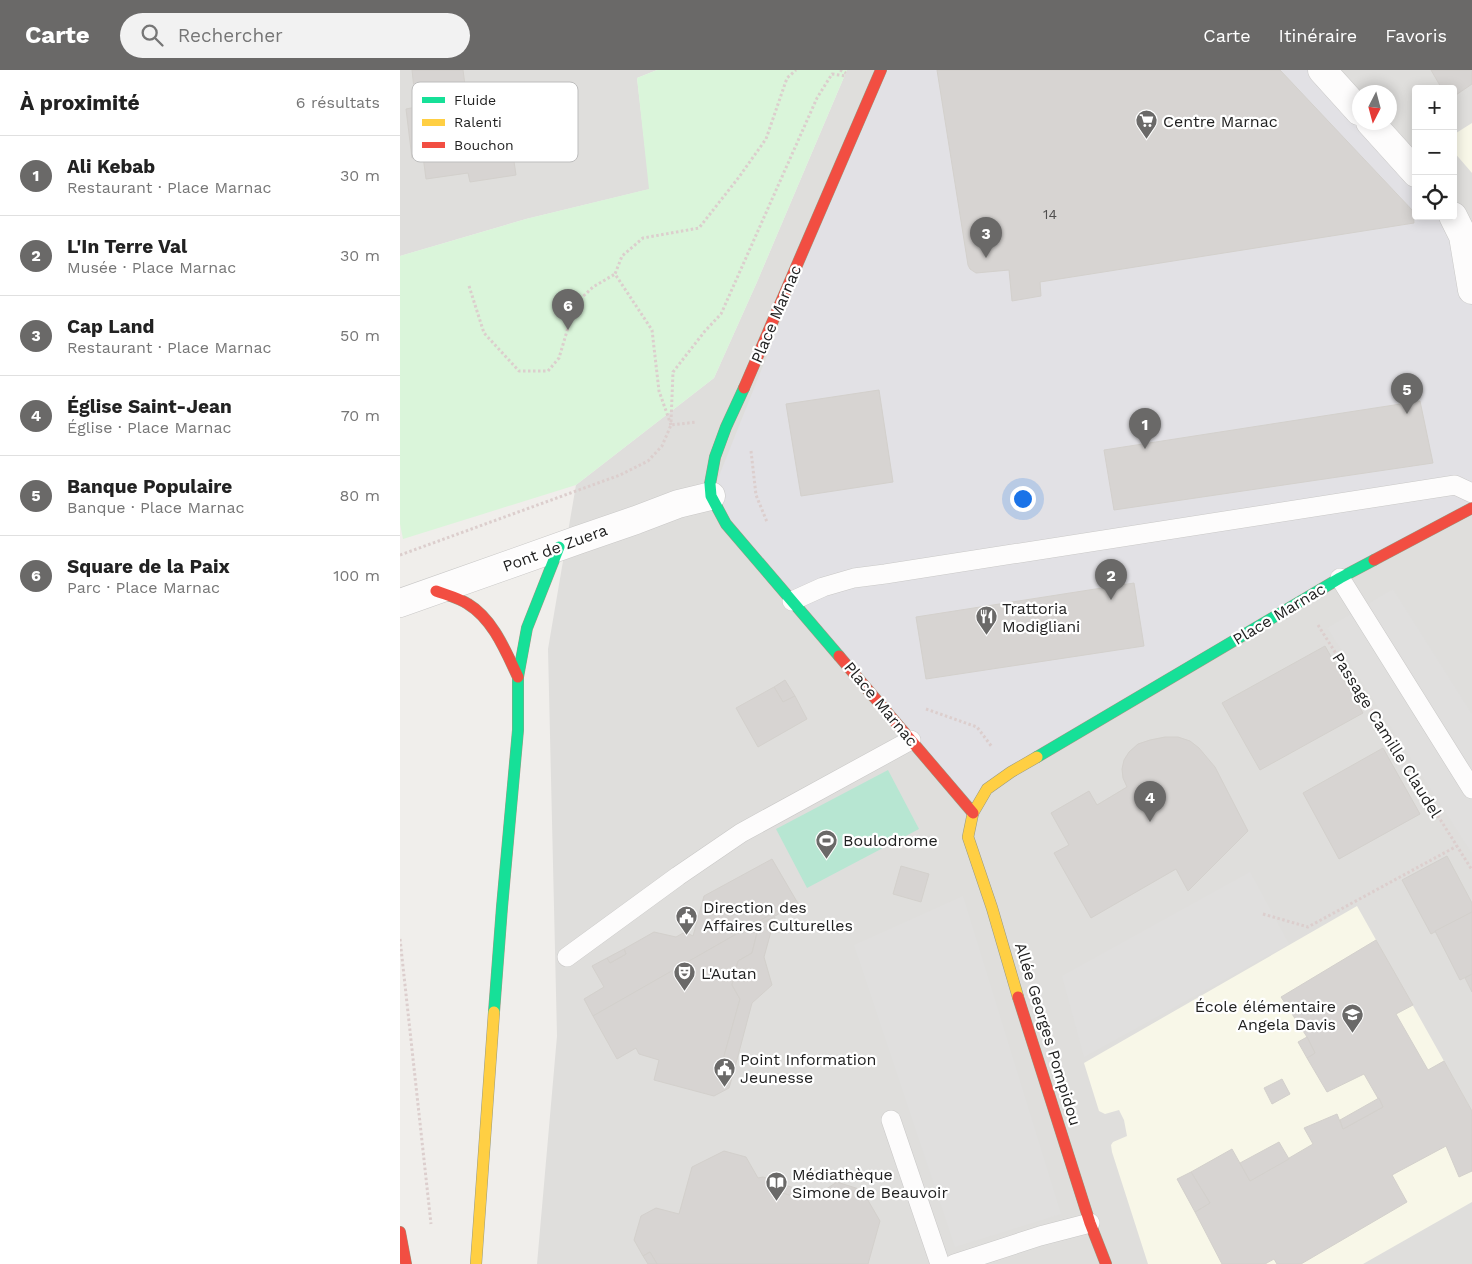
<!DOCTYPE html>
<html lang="fr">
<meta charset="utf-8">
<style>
:root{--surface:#fff;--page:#f2f2f2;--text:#222;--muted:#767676;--line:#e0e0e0;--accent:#6a6968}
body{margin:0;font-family:"Work Sans",sans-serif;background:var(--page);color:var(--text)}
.controls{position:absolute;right:15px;top:15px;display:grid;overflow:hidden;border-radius:5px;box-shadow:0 2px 12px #0003}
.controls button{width:45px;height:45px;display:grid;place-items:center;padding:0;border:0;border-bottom:1px solid var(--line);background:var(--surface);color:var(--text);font:25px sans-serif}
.compass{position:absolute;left:952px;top:15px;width:45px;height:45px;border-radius:50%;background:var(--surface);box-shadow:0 2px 12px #0003;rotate:186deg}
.you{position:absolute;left:622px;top:428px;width:18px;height:18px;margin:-12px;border:4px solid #fff;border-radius:50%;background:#1a73e8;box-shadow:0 0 0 8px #1a73e833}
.badge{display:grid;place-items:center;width:32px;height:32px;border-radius:50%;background:var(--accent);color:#fff;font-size:16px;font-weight:700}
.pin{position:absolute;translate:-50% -41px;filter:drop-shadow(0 1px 2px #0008)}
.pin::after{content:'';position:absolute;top:26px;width:18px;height:15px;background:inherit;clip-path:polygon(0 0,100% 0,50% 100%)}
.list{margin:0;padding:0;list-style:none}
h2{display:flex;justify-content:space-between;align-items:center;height:65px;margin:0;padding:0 20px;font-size:21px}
h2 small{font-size:16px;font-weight:400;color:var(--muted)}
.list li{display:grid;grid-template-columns:32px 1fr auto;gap:15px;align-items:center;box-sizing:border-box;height:80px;padding:0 20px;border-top:1px solid var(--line)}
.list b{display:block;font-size:19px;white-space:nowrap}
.list p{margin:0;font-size:16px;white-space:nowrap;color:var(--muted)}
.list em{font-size:16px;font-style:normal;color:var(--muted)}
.icon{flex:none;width:28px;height:28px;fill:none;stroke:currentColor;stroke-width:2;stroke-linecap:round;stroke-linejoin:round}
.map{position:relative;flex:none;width:1072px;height:1194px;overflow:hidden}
header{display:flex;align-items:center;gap:30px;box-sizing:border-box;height:70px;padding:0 25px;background:var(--accent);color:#fff}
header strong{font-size:24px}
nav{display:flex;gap:28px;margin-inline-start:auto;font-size:18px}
.search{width:350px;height:45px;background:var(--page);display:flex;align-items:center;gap:12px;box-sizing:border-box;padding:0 18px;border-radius:28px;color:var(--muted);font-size:19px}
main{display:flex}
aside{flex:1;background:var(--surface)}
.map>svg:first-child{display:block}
.residential{fill:#dfdedc;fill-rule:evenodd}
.education{fill:#f8f7e8}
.park{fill:#daf5da}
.pitch{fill:#b7e6d2}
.parking{fill:#e0dfde}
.plaza{fill:#e2e1e5}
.building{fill:#d7d4d2;stroke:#d3d0cc}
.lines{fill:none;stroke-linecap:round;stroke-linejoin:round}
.lane-casing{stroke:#c9c8c7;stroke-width:20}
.street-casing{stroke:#c9c8c7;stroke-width:29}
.fast-casing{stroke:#999a82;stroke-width:12}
.slow-casing{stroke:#999a82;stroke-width:12}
.jam-casing{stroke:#999a82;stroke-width:12}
.path{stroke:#dccecd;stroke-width:3;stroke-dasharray:2.5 2.5;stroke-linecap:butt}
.lane{stroke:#fdfcfc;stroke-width:19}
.street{stroke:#fdfcfc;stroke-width:28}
.fast{stroke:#16e098;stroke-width:11}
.slow{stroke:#ffcf43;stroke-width:11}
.jam{stroke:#f24e42;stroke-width:11}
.labels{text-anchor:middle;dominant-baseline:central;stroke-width:4.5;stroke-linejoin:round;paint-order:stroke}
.number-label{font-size:14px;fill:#4f4e4e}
.poi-label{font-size:16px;fill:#222;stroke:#fff;text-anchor:start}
.street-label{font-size:16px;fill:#222;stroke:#fff}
.key{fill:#fff;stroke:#bdbdbd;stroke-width:1}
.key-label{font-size:14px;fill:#222}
</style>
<header>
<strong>Carte</strong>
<div class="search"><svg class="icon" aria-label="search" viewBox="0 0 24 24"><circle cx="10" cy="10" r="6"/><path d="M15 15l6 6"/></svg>Rechercher</div>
<nav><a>Carte</a><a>Itinéraire</a><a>Favoris</a></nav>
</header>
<main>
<aside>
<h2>À proximité<small>6 résultats</small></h2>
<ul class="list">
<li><span class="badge">1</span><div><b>Ali Kebab</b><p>Restaurant · Place Marnac</p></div><em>30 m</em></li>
<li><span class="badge">2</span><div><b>L'In Terre Val</b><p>Musée · Place Marnac</p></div><em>30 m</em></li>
<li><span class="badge">3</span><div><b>Cap Land</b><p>Restaurant · Place Marnac</p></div><em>50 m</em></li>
<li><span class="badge">4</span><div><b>Église Saint-Jean</b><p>Église · Place Marnac</p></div><em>70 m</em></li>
<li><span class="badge">5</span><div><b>Banque Populaire</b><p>Banque · Place Marnac</p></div><em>80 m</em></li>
<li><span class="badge">6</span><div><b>Square de la Paix</b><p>Parc · Place Marnac</p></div><em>100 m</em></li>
</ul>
</aside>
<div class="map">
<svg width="1072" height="1194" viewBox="0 0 1072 1194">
<rect width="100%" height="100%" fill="#f0eeeb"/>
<g class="residential">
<path d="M0 0H257L237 8 250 119 126 149 0 186Z"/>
<path d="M447 0H1072V1194H137L157 966 148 579 176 415 314 308 357 212ZM1016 19H1053V146H1016ZM959 22H989V52H959Z"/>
</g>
<g class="education">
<path d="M1072 53V103L1053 81V65Z"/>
<path d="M957 836 1072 1041V1132L963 1194H748L712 1082 711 1075 713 1072 727 1066 724 1050 719 1040 705 1044 699 1041 684 993Z"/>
</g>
<path class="park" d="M257 0H447L357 212 314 308 176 415 3 469 0 454V186L126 149 249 119 237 8Z"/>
<path class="pitch" d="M488 700 519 759 407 818 376 759Z"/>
<g class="parking">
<path d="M993 519 1072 644V784L927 558Z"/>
<path d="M850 802 889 874 684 987 662 906Z"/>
<path d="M563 826 661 1144 555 1177 454 875Z"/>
</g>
<path class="plaza" d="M481 0H922L1016 103V146H1053L1072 220V438L611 702 573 743 311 426Z"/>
<g class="building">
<path d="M12 0H63L67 30 53 32 57 63 65 61 68 79 85 76V67L110 64 116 105 70 112 68 103 26 109 23 86 12 88 6 39 16 37Z"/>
<path d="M537 0H880L1013 141 1014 153 640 212 641 226 612 231 609 200 576 203 570 199 568 195Z"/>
<path d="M1031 0H1072V14L1053 27V19H1042Z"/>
<path d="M479 320 493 412 401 426 386 334Z"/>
<path d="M1020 331 1033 393 714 440 704 380Z"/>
<path d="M734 513 744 576 526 609 516 547Z"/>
<path d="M925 576 963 643 860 700 822 633Z"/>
<path d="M385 610 395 626 383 632 374 617Z"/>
<path d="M374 617 383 632 395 626 407 649 358 677 336 638Z"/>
<path d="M765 667H778L790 671 799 678 815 697 848 761 788 821 776 799 691 848 654 783 669 775 651 743 689 721 697 735 727 717 723 708 722 699 724 690 729 682 738 674 750 670Z"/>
<path d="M983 678 1020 744 939 789 903 723Z"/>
<path d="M1047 786 1072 833V842L1031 864 1002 810Z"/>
<path d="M372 789 396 830 193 946 184 929 204 917 192 896 207 888 210 893 226 884 224 879 254 862 276 867 285 862 293 866 304 826Z"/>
<path d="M501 796 529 804 521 832 493 824Z"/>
<path d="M396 830 398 833 359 855 352 883 338 891 332 915 340 929 324 986 334 1001 329 1018 314 1026 254 1010 259 990 239 984 236 978 217 989 193 946Z"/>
<path d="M1072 842V904L1060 910 1035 861Z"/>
<path d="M375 847 364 887 372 915 352 933 334 1001 324 986 340 929 332 915 338 891 352 883 359 855Z"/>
<path d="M976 870 1013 935 996 944 1028 1000 1044 991 1072 1041V1101L1059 1107 1046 1076 992 1105 1007 1132 901 1194H877L874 1189 865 1194H822L795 1142 810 1133 791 1102 832 1079 850 1111 913 1074 904 1058 937 1044 943 1059 983 1037 964 1004 927 1022 907 988 915 983 907 967 881 927Z"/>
<path d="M224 879 226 884 210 893 207 888Z"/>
<path d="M1072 904V922L1065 908Z"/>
<path d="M907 967 915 983 907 988 898 972Z"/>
<path d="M882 1009 890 1024 872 1034 864 1018Z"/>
<path d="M979 1028 983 1037 943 1059 940 1050Z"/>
<path d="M879 1072 889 1089 850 1111 840 1093Z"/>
<path d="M324 1081 346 1087 358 1108 363 1107 370 1109 372 1112 373 1120 397 1127 407 1120 417 1125 437 1112 462 1120 480 1151 468 1194H257L250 1182 243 1186 234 1170 241 1146 256 1138 279 1144 292 1097Z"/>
<path d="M791 1102 810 1133 795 1142 777 1109Z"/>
<path d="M382 1114 394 1118 392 1126 380 1122Z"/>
<path d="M250 1182 257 1194H248L243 1186Z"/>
</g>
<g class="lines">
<defs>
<g id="lane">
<path d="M940 508 1072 719"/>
<path d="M392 531 423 517 454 508 485 504 1055 415 1072 423"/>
<path d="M167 887 278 806 341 763 511 670"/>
<path d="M491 1050 540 1194"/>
<path d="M554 1194 640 1166 690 1153"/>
</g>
<g id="street">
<path d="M922 0 959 41"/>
<path d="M970 52 1016 103"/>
<path d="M1053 146 1063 166 1072 220"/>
<path d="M0 533 178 470 236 450 278 434 311 426"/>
</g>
<g id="fast">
<path d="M344 318 326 357 315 387 310 414 311 426 326 454 439 586"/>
<path d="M637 687 940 508 974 490"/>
<path d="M94 942 102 837 118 660V607L127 558 159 477"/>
</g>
<g id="slow">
<path d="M618 927 592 838 568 767 573 743 587 719 611 702 637 687"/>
<path d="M76 1194 94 942"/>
</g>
<g id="jam">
<path d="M344 318 481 0"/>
<path d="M974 490 1072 438"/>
<path d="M36 521C47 525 59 528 68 534 93 549 106 582 118 607"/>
<path d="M439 586 573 743"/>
<path d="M618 927 690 1153 706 1194"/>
<path d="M0 1162 6 1194"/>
</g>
</defs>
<use href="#lane" class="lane-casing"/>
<use href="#street" class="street-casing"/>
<use href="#fast" class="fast-casing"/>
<use href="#slow" class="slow-casing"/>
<use href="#jam" class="jam-casing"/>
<g class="path">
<path d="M440 0 446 3"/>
<path d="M69 216 84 263 119 301H148L159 288 175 234 193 217 215 204"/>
<path d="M271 352 273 302 305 261 321 244 417 28 432 4 446 6"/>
<path d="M271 355 259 321 252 260 215 204 222 186 243 168 299 158 339 107 366 69 387 8 396 0"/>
<path d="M351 381 356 425 367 452"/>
<path d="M0 485 220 405 248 391 262 376 271 355 297 352"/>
<path d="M918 555 1072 800"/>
<path d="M526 639 577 657 592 677"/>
<path d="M863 844 908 857 1057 776"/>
<path d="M0 869 31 1154"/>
</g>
<use href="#lane" class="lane"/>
<use href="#street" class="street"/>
<use href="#fast" class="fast"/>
<use href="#slow" class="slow"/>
<use href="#jam" class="jam"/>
</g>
<defs>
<symbol id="supermarket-pin" viewBox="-11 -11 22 30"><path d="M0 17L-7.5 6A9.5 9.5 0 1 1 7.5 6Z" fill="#6a6968" stroke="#fff"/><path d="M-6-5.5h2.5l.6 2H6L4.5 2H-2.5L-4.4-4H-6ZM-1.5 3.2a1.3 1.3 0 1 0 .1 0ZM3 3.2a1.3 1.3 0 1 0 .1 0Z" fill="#fff"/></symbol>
<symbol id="restaurant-pin" viewBox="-11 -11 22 30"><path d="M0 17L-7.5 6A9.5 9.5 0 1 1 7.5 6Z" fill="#6a6968" stroke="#fff"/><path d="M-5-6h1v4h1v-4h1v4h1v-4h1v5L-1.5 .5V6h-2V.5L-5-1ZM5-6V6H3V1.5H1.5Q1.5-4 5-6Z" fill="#fff"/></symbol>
<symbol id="stadium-pin" viewBox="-11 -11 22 30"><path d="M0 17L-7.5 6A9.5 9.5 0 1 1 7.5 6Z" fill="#6a6968" stroke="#fff"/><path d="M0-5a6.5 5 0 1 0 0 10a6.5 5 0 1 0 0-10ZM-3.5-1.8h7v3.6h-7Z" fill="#fff"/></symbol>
<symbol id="civic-pin" viewBox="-11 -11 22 30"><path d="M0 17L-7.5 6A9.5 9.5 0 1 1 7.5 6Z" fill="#6a6968" stroke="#fff"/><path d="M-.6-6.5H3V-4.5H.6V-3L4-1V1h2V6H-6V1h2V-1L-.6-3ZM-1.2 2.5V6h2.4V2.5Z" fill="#fff"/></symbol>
<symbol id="theatre-pin" viewBox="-11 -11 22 30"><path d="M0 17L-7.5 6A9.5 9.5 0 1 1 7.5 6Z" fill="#6a6968" stroke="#fff"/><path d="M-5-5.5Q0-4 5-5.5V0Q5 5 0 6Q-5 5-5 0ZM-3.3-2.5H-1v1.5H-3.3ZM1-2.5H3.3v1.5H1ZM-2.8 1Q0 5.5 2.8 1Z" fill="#fff"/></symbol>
<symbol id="school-pin" viewBox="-11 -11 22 30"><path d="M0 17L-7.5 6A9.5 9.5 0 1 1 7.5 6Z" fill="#6a6968" stroke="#fff"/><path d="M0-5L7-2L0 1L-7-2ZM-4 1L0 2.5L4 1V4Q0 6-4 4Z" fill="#fff"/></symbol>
<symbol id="library-pin" viewBox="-11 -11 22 30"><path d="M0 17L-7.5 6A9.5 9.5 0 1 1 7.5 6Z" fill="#6a6968" stroke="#fff"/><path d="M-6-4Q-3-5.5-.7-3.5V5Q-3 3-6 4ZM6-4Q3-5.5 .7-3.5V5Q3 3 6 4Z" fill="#fff"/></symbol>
</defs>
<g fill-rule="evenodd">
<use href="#supermarket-pin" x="734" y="38" width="25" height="34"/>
<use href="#restaurant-pin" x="574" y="534" width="25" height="34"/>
<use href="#stadium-pin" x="414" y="758" width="25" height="34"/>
<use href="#civic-pin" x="274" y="834" width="25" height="34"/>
<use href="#theatre-pin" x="272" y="890" width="25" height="34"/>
<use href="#school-pin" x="940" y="932" width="25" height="34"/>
<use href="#civic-pin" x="312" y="986" width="25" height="34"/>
<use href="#library-pin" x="364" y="1100" width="25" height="34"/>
</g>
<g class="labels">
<g class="number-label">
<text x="650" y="144">14</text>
</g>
<g class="poi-label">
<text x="763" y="51">Centre Marnac</text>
<text x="602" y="538">Trattoria<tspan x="602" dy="18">Modigliani</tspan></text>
<text x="443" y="770">Boulodrome</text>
<text x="303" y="837">Direction des<tspan x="303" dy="18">Affaires Culturelles</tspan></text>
<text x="301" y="903">L'Autan</text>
<text x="936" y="936" text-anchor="end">École élémentaire<tspan x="936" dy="18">Angela Davis</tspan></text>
<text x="340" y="989">Point Information<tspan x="340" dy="18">Jeunesse</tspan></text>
<text x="392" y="1104">Médiathèque<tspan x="392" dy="18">Simone de Beauvoir</tspan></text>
</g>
<g class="street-label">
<text transform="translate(376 244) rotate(-67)">Place Marnac</text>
<text transform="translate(155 478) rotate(-20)">Pont de Zuera</text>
<text transform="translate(879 544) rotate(-31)">Place Marnac</text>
<text transform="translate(481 634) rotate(50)">Place Marnac</text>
<text transform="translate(987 665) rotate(58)">Passage Camille Claudel</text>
<text transform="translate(648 964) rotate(73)">Allée Georges Pompidou</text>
</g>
</g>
<rect x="12" y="12" width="166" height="80" rx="8" class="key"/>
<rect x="22" y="27" width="23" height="6" fill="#16e098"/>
<rect x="22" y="49" width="23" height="7" fill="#ffcf43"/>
<rect x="22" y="72" width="23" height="6" fill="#f24e42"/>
<g class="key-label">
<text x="54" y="35">Fluide</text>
<text x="54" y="57">Ralenti</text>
<text x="54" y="80">Bouchon</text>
</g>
</svg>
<div class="controls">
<button>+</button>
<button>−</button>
<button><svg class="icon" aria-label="locate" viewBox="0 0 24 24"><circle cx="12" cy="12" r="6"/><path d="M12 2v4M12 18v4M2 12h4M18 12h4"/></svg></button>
</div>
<svg class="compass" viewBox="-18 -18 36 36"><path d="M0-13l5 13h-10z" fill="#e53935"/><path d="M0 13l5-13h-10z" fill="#767676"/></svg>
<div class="you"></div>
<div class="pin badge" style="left:745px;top:379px">1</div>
<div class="pin badge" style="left:711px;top:530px">2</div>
<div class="pin badge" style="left:586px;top:188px">3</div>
<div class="pin badge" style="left:750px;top:752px">4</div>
<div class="pin badge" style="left:1007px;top:344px">5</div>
<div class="pin badge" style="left:168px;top:260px">6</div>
</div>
</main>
